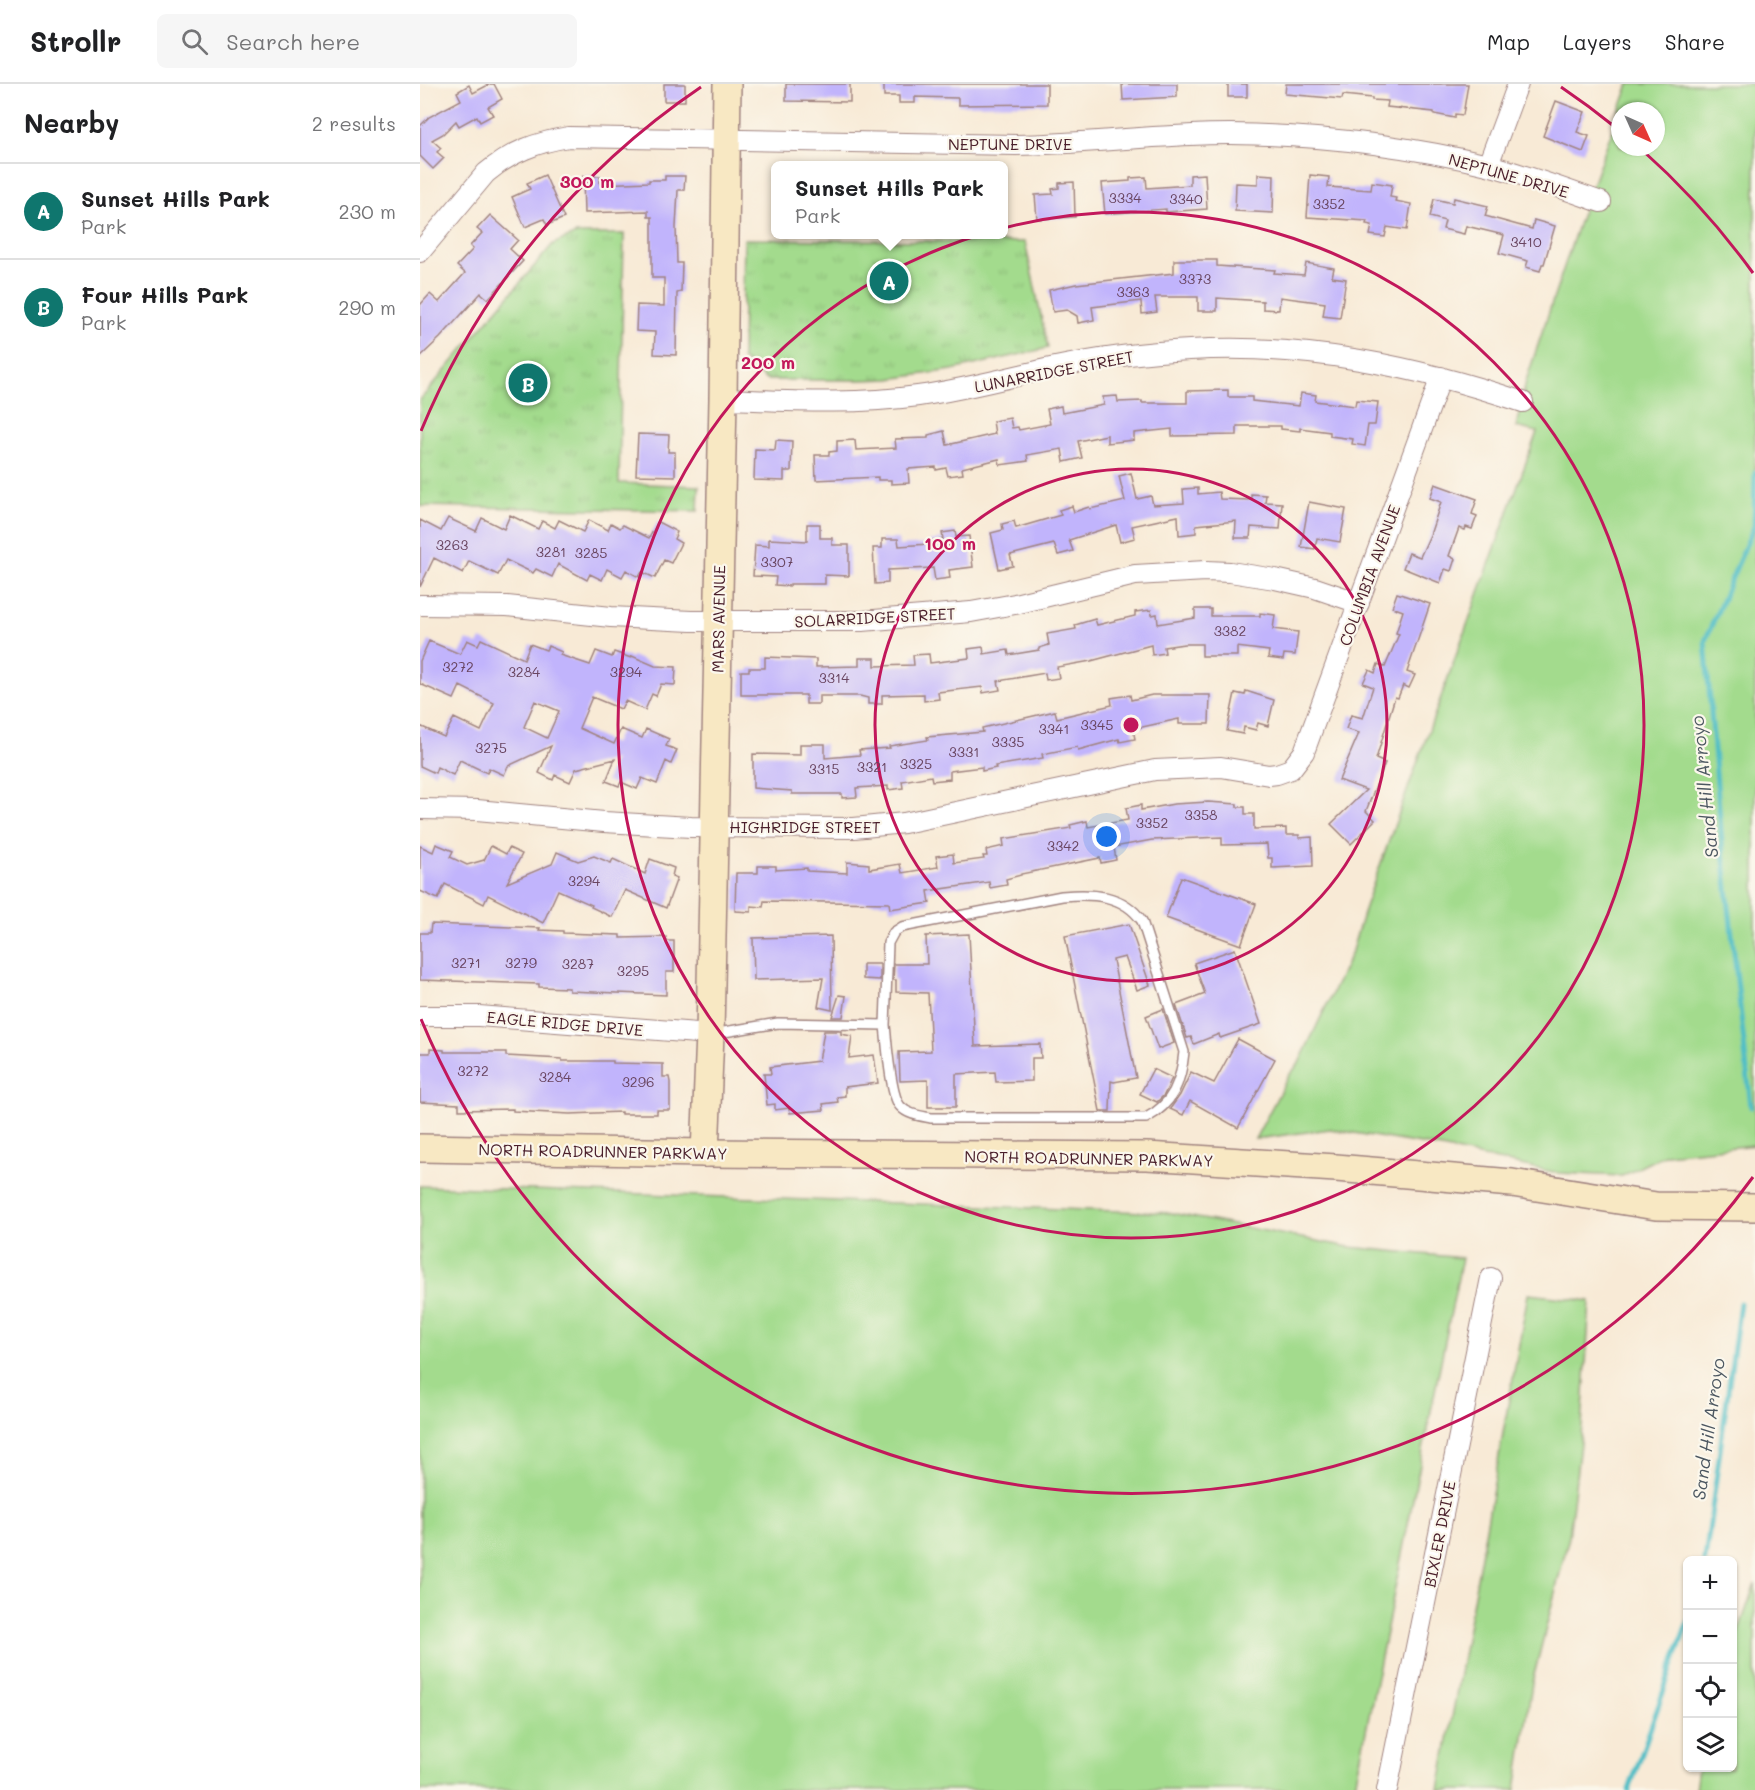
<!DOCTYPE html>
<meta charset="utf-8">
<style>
:root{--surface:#fff;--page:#f6f6f6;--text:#202124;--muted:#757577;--line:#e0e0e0;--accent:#0f766e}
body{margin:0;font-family:Mali,sans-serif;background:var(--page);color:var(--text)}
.controls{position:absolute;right:18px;bottom:18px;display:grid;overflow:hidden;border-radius:9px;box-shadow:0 2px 4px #0004}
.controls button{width:54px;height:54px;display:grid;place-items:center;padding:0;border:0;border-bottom:2px solid var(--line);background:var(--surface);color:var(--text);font:30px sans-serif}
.compass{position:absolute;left:1191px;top:18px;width:54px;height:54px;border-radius:50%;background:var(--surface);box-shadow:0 2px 4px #0004;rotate:135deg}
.you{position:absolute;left:687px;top:753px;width:21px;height:21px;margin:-15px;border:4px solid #fff;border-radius:50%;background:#1a73e8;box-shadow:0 0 0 9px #1a73e833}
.badge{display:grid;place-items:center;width:39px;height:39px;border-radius:50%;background:var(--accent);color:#fff;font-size:20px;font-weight:700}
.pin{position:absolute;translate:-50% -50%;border:3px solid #fff;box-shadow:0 2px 6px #0006}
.popup{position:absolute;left:351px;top:77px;width:237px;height:78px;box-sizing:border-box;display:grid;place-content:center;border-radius:9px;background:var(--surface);filter:drop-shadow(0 2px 4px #0005);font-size:20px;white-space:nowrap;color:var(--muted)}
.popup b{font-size:22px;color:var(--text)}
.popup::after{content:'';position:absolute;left:50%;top:100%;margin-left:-12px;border:12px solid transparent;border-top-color:var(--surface)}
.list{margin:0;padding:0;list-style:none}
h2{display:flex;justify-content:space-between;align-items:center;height:78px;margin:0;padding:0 24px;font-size:26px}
h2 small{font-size:20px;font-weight:400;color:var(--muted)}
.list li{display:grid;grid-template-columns:39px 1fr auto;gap:18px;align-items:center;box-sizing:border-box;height:96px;padding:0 24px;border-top:2px solid var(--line)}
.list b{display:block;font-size:22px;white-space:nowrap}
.list p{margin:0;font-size:20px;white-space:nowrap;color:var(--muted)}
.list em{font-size:20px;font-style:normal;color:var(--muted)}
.icon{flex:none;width:33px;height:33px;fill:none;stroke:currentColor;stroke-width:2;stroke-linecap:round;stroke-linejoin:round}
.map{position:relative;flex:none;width:1335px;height:1706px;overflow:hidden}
header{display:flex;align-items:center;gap:36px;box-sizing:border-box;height:84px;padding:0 30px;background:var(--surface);border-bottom:2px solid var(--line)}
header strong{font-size:28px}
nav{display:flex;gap:33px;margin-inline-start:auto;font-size:21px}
.search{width:420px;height:54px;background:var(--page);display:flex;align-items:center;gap:15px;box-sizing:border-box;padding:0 21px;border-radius:9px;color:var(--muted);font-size:22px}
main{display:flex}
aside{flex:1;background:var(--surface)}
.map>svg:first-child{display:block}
.grass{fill:#a3db8d;stroke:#767d5c;stroke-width:1.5;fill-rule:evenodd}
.park{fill:url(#park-tufts);stroke:#767d5c;stroke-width:1.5}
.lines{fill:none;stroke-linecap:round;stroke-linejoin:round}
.stream{stroke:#50bec6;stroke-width:5}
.building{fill:#c1b4fc;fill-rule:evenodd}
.lane-casing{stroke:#a18480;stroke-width:12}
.street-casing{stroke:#a18480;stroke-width:22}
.secondary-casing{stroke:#a18480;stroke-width:30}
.lane{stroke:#fff;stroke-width:9}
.street{stroke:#fff;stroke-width:20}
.secondary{stroke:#f8e8c3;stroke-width:27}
.ring{fill:none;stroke:#c2185b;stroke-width:3}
.labels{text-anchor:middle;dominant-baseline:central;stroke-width:4.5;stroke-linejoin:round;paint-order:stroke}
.number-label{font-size:14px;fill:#68445f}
.street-label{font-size:16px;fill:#4a1f2b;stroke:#fbf7ec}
.water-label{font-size:18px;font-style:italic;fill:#4c5761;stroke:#fbf7ec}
.centre{fill:#c2185b;stroke:#fbf7ec;stroke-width:3}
.ring-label{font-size:18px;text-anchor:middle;font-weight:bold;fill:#c2185b;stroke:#fbf7ec;stroke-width:4.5;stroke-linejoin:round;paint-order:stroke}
</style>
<header>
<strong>Strollr</strong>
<div class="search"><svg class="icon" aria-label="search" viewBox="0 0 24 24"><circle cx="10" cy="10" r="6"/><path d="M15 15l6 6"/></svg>Search here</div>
<nav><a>Map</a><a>Layers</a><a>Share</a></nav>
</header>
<main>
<aside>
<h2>Nearby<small>2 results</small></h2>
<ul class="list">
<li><span class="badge">A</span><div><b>Sunset Hills Park</b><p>Park</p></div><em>230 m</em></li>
<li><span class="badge">B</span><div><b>Four Hills Park</b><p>Park</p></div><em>290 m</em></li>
</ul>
</aside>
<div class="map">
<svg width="1335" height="1706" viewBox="0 0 1335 1706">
<defs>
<pattern id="park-tufts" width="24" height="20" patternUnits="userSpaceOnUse" patternTransform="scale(1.5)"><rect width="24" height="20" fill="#a3db8d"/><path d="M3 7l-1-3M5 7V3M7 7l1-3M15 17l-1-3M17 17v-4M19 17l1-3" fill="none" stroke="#8ebc7a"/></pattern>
</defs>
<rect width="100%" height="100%" fill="#fbf7ec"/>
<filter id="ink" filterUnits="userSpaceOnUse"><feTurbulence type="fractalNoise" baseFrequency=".0167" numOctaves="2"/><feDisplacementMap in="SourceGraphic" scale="12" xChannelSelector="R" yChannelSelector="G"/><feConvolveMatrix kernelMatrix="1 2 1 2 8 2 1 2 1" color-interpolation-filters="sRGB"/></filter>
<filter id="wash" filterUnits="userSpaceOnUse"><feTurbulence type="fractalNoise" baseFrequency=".008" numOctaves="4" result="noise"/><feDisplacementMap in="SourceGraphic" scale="24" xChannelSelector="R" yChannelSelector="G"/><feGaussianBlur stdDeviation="1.35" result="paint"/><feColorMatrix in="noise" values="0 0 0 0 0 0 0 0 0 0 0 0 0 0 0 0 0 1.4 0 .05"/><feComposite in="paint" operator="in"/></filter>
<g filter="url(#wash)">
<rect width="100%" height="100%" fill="#f8ead6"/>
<g class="grass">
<path d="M1209 0H1335V1061L1246 1070 1202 1092 1138 1089 1007 1061 910 1045 835 1055 869 991 878 981 931 870 945 823 1117 348 1096 343 1106 297 1162 129ZM1200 27H1236V63H1200Z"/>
<path d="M0 1102 751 1129 929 1163 1042 1174 934 1706H0Z"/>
<path d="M1108 1210 1170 1217 1162 1342 1149 1453 1112 1599 1096 1706H1019Z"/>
<path d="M1335 1499V1706H1275L1278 1684H1312L1313 1564Z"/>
</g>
<g class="park">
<path d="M156 150H204L199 399 279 402 278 427 0 422V316L133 160Z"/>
<path d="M324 155 605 158 628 264 532 286 469 295 440 296H346L322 275Z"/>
</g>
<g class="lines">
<g class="stream">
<path d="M1331 1023 1302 759 1285 557 1334 442 1335 388"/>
<path d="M1285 1476 1320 1219"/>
<path d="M1209 1706 1268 1537"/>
</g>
</g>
<g id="blocks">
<g class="building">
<path d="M70 0H74L82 15 68 23 73 31 60 38 57 32 39 42 36 37 23 50 12 56 21 64 17 68 24 74 13 85 0 72V42L9 33 41 16 37 8 49 1 53 9Z"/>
<rect x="244" y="0" width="21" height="17"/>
<path d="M366 0H430V18L366 17Z"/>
<path d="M464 0H627V20L538 21V14L495 13V19H479V12H464Z"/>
<path d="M702 0H757V13L703 16Z"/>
<rect x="808" y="0" width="19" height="13"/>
<path d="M866 0H1048L1043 31 1035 30V34L1014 30V28L967 23 968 17 952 16V14L923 11 922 15 865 10Z"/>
<path d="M1136 17 1165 28 1157 48 1169 52 1163 68 1123 52Z"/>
<path d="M785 90 787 125 746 128V125L685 130 682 99 710 97V94L726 93 727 104 770 101V91Z"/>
<path d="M838 90 854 91 853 129 815 127 816 99 838 100Z"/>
<path d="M125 91 144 134 127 141 124 135 105 143 92 113 110 105 107 99Z"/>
<path d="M890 91 909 93 908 103 951 106 952 98 972 101 970 113 976 114 975 117 991 120 987 146 967 143 965 153 950 151 952 141 946 140 947 137 887 133Z"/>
<path d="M163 92H180V100L229 98V96H245V92H265L264 106H258L256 143 257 179H262L261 208 257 209 256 271 234 270 235 248 216 247 217 221 244 222V194H232V133H228V127L164 129Z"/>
<path d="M654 98 655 133 617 135 615 111 633 110 632 105 639 104V99Z"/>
<path d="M1034 114 1068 122 1065 132 1112 145 1114 136 1135 142 1124 180H1122L1120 187 1106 183 1108 177 1079 169 1084 151 1046 142 1044 150 1023 145 1025 137 1010 133 1014 115 1033 119Z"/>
<path d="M70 131 98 156 90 165 103 177 68 215 61 209 20 254 0 273V221L10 210 19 218 45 189 37 182 53 165 50 162 62 149 57 145Z"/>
<path d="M754 176H797V182L855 186 854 189 884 191 886 179 914 184 912 193 926 195 920 234 903 232 905 219 860 213 859 226 843 225V217L797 214V227H778V213H735L737 228 722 230 721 217 672 223 674 236 658 239 657 232 647 226 633 228 629 206 656 200 754 189Z"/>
<path d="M808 306V313H832V317L879 322 881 309 896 311 895 317 935 322 936 316 958 318 955 341H948L945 362 932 360 933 355 910 352V348L880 344V347L861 345V342H817V351L752 352V345L714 349V356L687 359V351L658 357 662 374 644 378 642 365 607 371 608 377 580 381 579 375 542 384 543 390 528 392 526 384 516 386V383L488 385 489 399 471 400V396H458V393L396 396 395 371H409V368L417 367V357L435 356 436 366 476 364 475 355 508 354V351L524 347 527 361 575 350 573 337 590 334 592 344 598 343 599 346 630 340 627 325 641 322 642 329 684 321 683 313 697 312 698 318 722 317V319H767V307Z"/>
<path d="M218 350 249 351 248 368H255V392L216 391Z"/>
<path d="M356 356 372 357 371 387H364V397L334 396 335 365 355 366Z"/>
<path d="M711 389 717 415 731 412 733 421 764 419 763 405 778 404V410L799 408 800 415 831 416V410L846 411 845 418 862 419 860 445 831 443 830 454H815L816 437 776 441V449L759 451 758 432 712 442 715 454 700 458 696 441 649 456 653 467 638 471 634 460 590 471 593 482 579 485 571 449 583 446 582 440 594 437 596 444 641 431 639 426 652 422 654 428 669 423 670 425 705 417 699 392Z"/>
<path d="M1015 400 1057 415 1052 430 1057 432 1052 445 1046 443 1045 446 1039 444 1029 472 1035 475 1031 487 1025 485 1020 499 983 484 989 469 1000 473 1010 451 1021 418 1010 414Z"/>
<path d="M889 418 926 425 920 458 897 454 895 465 881 463Z"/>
<path d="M90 431 118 445 122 437 135 444 139 436 163 448 169 436 188 446 191 439 200 444 203 441 229 454 238 438 257 448 254 455 261 459 251 479 244 476 235 494 222 488 219 493 206 486 202 493 187 485 182 496 170 490 167 496 138 480 132 493 116 485 113 489 86 476 78 491 49 477 43 489 14 474 0 503V436L21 447 28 434 56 447 62 434 84 445Z"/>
<path d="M387 440H400V454H412V461H429V492L405 491V500H370V502L355 501 356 493 333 492 335 461 349 462V455L387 457Z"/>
<path d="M535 447 536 453 549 452 553 483 529 486 530 494 515 496 513 484 468 486V499L455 500 453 464H462V455H478L479 462 509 460V457L523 455 522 449Z"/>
<path d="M977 509 1010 520 987 588 995 591 989 604 983 601 978 614 975 613 956 675 965 679 946 727 955 736 931 760 911 740 946 706 919 696 939 649 926 645 931 631 943 634 953 603 943 599 949 586 955 589 958 580 965 583 979 550 976 549 983 527 972 523Z"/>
<path d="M775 525H791V532H840V529L855 531 853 545 878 548 875 571 864 570 863 576 848 574 849 567 817 563V572H782V560H764L744 563 745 569 732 571 731 561 671 577 637 583 639 594 626 596 625 589 578 597 580 606 563 609 562 603 518 608 519 615 504 617V610L462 611V620H448V614L440 612H399V620H386V611H321V587H329V584H345V573L396 575V583L439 582V574H455V582L494 581 493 571 509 570 510 579 549 574 548 565 563 563 564 570 588 566 589 571 619 566V564L629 561 627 550 656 545 655 541 675 535 677 541 715 532V528L731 526 732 531 737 530 738 540 775 534Z"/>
<path d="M61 555 104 575 110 560 126 566 128 562 142 568 140 571 170 581 176 567 192 573 194 568 211 574 212 572 235 582 256 583 255 601 241 600 236 612 232 610 225 626 205 617 201 625 172 613 159 644 194 660 201 645 222 654 226 645 249 655 246 662 257 666 251 680 246 677 237 700 222 694 217 705 201 698 199 702 186 697 195 675 156 685 150 698 135 691 133 696 119 689 131 662 88 682 84 691 69 684 67 689 40 676 33 691 17 683 15 689 0 682V642L24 653 34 634 61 647 74 619 40 602 34 615 0 600V577L9 557 40 570 47 556 58 561ZM115 617 139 627 127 654 104 643Z"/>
<path d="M826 607 854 616 848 642 838 639 836 646 824 643 823 650 807 647 815 609 825 611Z"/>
<path d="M710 611 711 616 732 611H790L789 640H759V635L713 645 715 655 700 658 699 655 658 666 657 663 622 670 623 674 575 682 576 684 562 687V683L530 687V695L512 697 511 692 482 697 483 704 468 706V702L436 704 437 713 422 714V710H372V707L333 704V670L380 671V660H405V674L440 671 439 666 470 664 469 662 508 656 507 653 563 648 562 644 635 627 637 634 692 621 691 614Z"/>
<path d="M788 718 817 720V723H825V730H834V745L866 744V751H879V754L892 753 893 782 852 784V774H848L847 760 802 761V753L732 756 694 763 696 776 681 779 680 774 601 790V791L586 795 587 801 570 804 569 798 508 807 510 819 470 825 469 819 344 817 343 823 331 822V828L315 827 316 789H338V782H356V786L387 784V787L427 789V778L449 780V785L480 780 482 789 518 783 516 772 533 770 534 779 564 775 563 772H567L566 766 584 762 583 755 651 744 650 741 667 737 668 743 708 736 706 724 721 721V726L754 720Z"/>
<path d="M16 760 33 767 30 773 47 781 64 776 71 762 86 770 89 764 102 770 87 799 132 780 137 768 158 777 174 772 191 779 193 775 225 790 230 775 254 784 252 792 257 794 246 824 205 806 192 833 171 823 172 821 138 806 123 839 68 811 64 820 25 800 18 815 0 807V762L13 768Z"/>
<path d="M761 793 836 820 821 861 746 834Z"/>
<path d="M11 840 120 844 119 846 143 847V849L200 851V854L246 853V857H254V888H246V911L149 907V904L119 903V900L0 896V849H10Z"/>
<path d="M709 840 730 901 717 906 705 873 693 876 716 994 694 998 691 997 690 1027H680L645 852Z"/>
<path d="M549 850 555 962 620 960 621 974H612V997L576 998 575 988 536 990V1023H508V996L480 997 479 968 511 967 508 909 476 908V896H473L474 880H507L506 852Z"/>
<path d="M411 852 412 926 398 923 403 894 334 896 333 854Z"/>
<path d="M815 865 841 940 800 954 799 950 774 960 771 953 767 954 756 921 785 910 774 879Z"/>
<path d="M443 880H460V896L443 895Z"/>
<path d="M419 911 426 912 423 933H412Z"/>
<path d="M743 925 754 959 738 965 726 932Z"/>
<path d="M404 947H421V950L432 952 429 974 454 971 458 999 425 1003V1012L417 1013 418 1018 403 1020 404 1026 370 1029 369 1024 355 1026V1020L347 1021 344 990H351L350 983 399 977Z"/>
<path d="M818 955 855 975 818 1044 770 1017 763 1031 750 1025 760 1011 771 988 794 999Z"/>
<path d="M10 965 24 966V968H86V972L142 975V977H193V979L243 980V993H249L250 998V1026H237V1030H201V1028L150 1030 93 1027V1025L39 1026V1020L0 1018V969H10Z"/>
<path d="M733 985 752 994 744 1011 737 1018 720 1010Z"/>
</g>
</g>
</g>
<g filter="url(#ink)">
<use href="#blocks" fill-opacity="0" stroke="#a18480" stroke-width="1.5"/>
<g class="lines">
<defs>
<path id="lane" d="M292 950 358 939 465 941C467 959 470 1010 480 1022 488 1031 501 1032 511 1034H726C753 1020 761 998 764 968L722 837C703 810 672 809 642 812L482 843 474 848 468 859 465 941"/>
<g id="street">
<path d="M1068 81 1098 0"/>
<path d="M0 168 66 89C91 68 117 58 149 53L596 61C668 60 739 50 810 50 897 51 984 61 1068 81 1106 91 1144 105 1181 118"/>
<path d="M303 315C368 317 433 321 498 312 541 306 583 295 626 285 673 275 722 268 770 266 885 259 995 282 1103 318"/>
<path d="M0 521 87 522 191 533 271 537H442L551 528 595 520 715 491 786 487 810 488 855 495 895 504 939 519"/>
<path d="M0 725 57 726 184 738 271 743 434 744 484 739 735 686 801 683 849 691 857 690 871 685 884 668 1021 293"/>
<path d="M0 932H59L290 950"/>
<path d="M967 1706 1071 1194"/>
</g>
<g id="secondary">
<path d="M0 1064 285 1069 727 1072 916 1084 1092 1099 1236 1122 1335 1123"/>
<path d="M285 1069 290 950 303 315 307 0"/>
</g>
</defs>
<use href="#lane" class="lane-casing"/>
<use href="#street" class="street-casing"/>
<use href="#secondary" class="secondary-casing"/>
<use href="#lane" class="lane"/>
<use href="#street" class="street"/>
<use href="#secondary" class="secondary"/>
</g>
</g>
<g class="ring">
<circle cx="711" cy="641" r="256"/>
<circle cx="711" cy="641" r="513"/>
<path d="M1333 1093A769 769 0 0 1 1 935M1 347A769 769 0 0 1 281 3M1141 3A769 769 0 0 1 1195 43M1221 65A769 769 0 0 1 1333 189"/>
</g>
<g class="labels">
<g class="number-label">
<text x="705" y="113">3334</text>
<text x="766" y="114">3340</text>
<text x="909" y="119">3352</text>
<text x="1106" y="157">3410</text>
<text x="775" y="194">3373</text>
<text x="713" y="207">3363</text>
<text x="32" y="460">3263</text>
<text x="131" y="467">3281</text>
<text x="171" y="468">3285</text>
<text x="357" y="477">3307</text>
<text x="810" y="546">3382</text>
<text x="38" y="582">3272</text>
<text x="104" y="587">3284</text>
<text x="206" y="587">3294</text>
<text x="414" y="593">3314</text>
<text x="677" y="640">3345</text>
<text x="634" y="644">3341</text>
<text x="588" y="657">3335</text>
<text x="71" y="663">3275</text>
<text x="544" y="667">3331</text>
<text x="496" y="679">3325</text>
<text x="452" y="682">3321</text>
<text x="404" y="684">3315</text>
<text x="781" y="730">3358</text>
<text x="732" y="738">3352</text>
<text x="643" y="761">3342</text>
<text x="164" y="796">3294</text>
<text x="46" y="878">3271</text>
<text x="101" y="878">3279</text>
<text x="158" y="879">3287</text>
<text x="213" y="886">3295</text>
<text x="53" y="986">3272</text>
<text x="135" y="992">3284</text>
<text x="218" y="997">3296</text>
</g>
<g class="street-label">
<text x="590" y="59">NEPTUNE DRIVE</text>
<text transform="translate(1089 91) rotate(16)">NEPTUNE DRIVE</text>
<text transform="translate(634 287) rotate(-11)">LUNARRIDGE STREET</text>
<text transform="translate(949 491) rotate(-70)">COLUMBIA AVENUE</text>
<text transform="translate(455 533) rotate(-3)">SOLARRIDGE STREET</text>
<text transform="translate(298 535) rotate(-89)">MARS AVENUE</text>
<text x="385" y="742">HIGHRIDGE STREET</text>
<text transform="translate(145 939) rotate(5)">EAGLE RIDGE DRIVE</text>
<text transform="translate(183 1067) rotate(1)">NORTH ROADRUNNER PARKWAY</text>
<text transform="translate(669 1074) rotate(1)">NORTH ROADRUNNER PARKWAY</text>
<text transform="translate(1019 1450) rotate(-79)">BIXLER DRIVE</text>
</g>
<g class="water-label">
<text transform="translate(1284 703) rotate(-96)">Sand Hill Arroyo</text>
<text transform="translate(1288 1345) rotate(-82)">Sand Hill Arroyo</text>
</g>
</g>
<circle cx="711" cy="641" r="9" class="centre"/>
<g class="ring-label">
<text x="167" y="104">300 m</text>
<text x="348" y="285">200 m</text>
<text x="530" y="466">100 m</text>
</g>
</svg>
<div class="controls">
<button>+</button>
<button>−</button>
<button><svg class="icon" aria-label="locate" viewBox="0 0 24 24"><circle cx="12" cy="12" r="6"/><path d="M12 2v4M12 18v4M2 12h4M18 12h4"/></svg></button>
<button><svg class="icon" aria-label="layers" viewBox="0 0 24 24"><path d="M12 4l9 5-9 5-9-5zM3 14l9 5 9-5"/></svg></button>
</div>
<svg class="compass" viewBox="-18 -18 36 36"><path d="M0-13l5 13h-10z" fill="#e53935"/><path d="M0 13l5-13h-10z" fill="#757577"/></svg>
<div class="you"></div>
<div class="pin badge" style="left:469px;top:197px">A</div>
<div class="popup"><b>Sunset Hills Park</b>Park</div>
<div class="pin badge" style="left:108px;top:299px">B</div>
</div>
</main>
